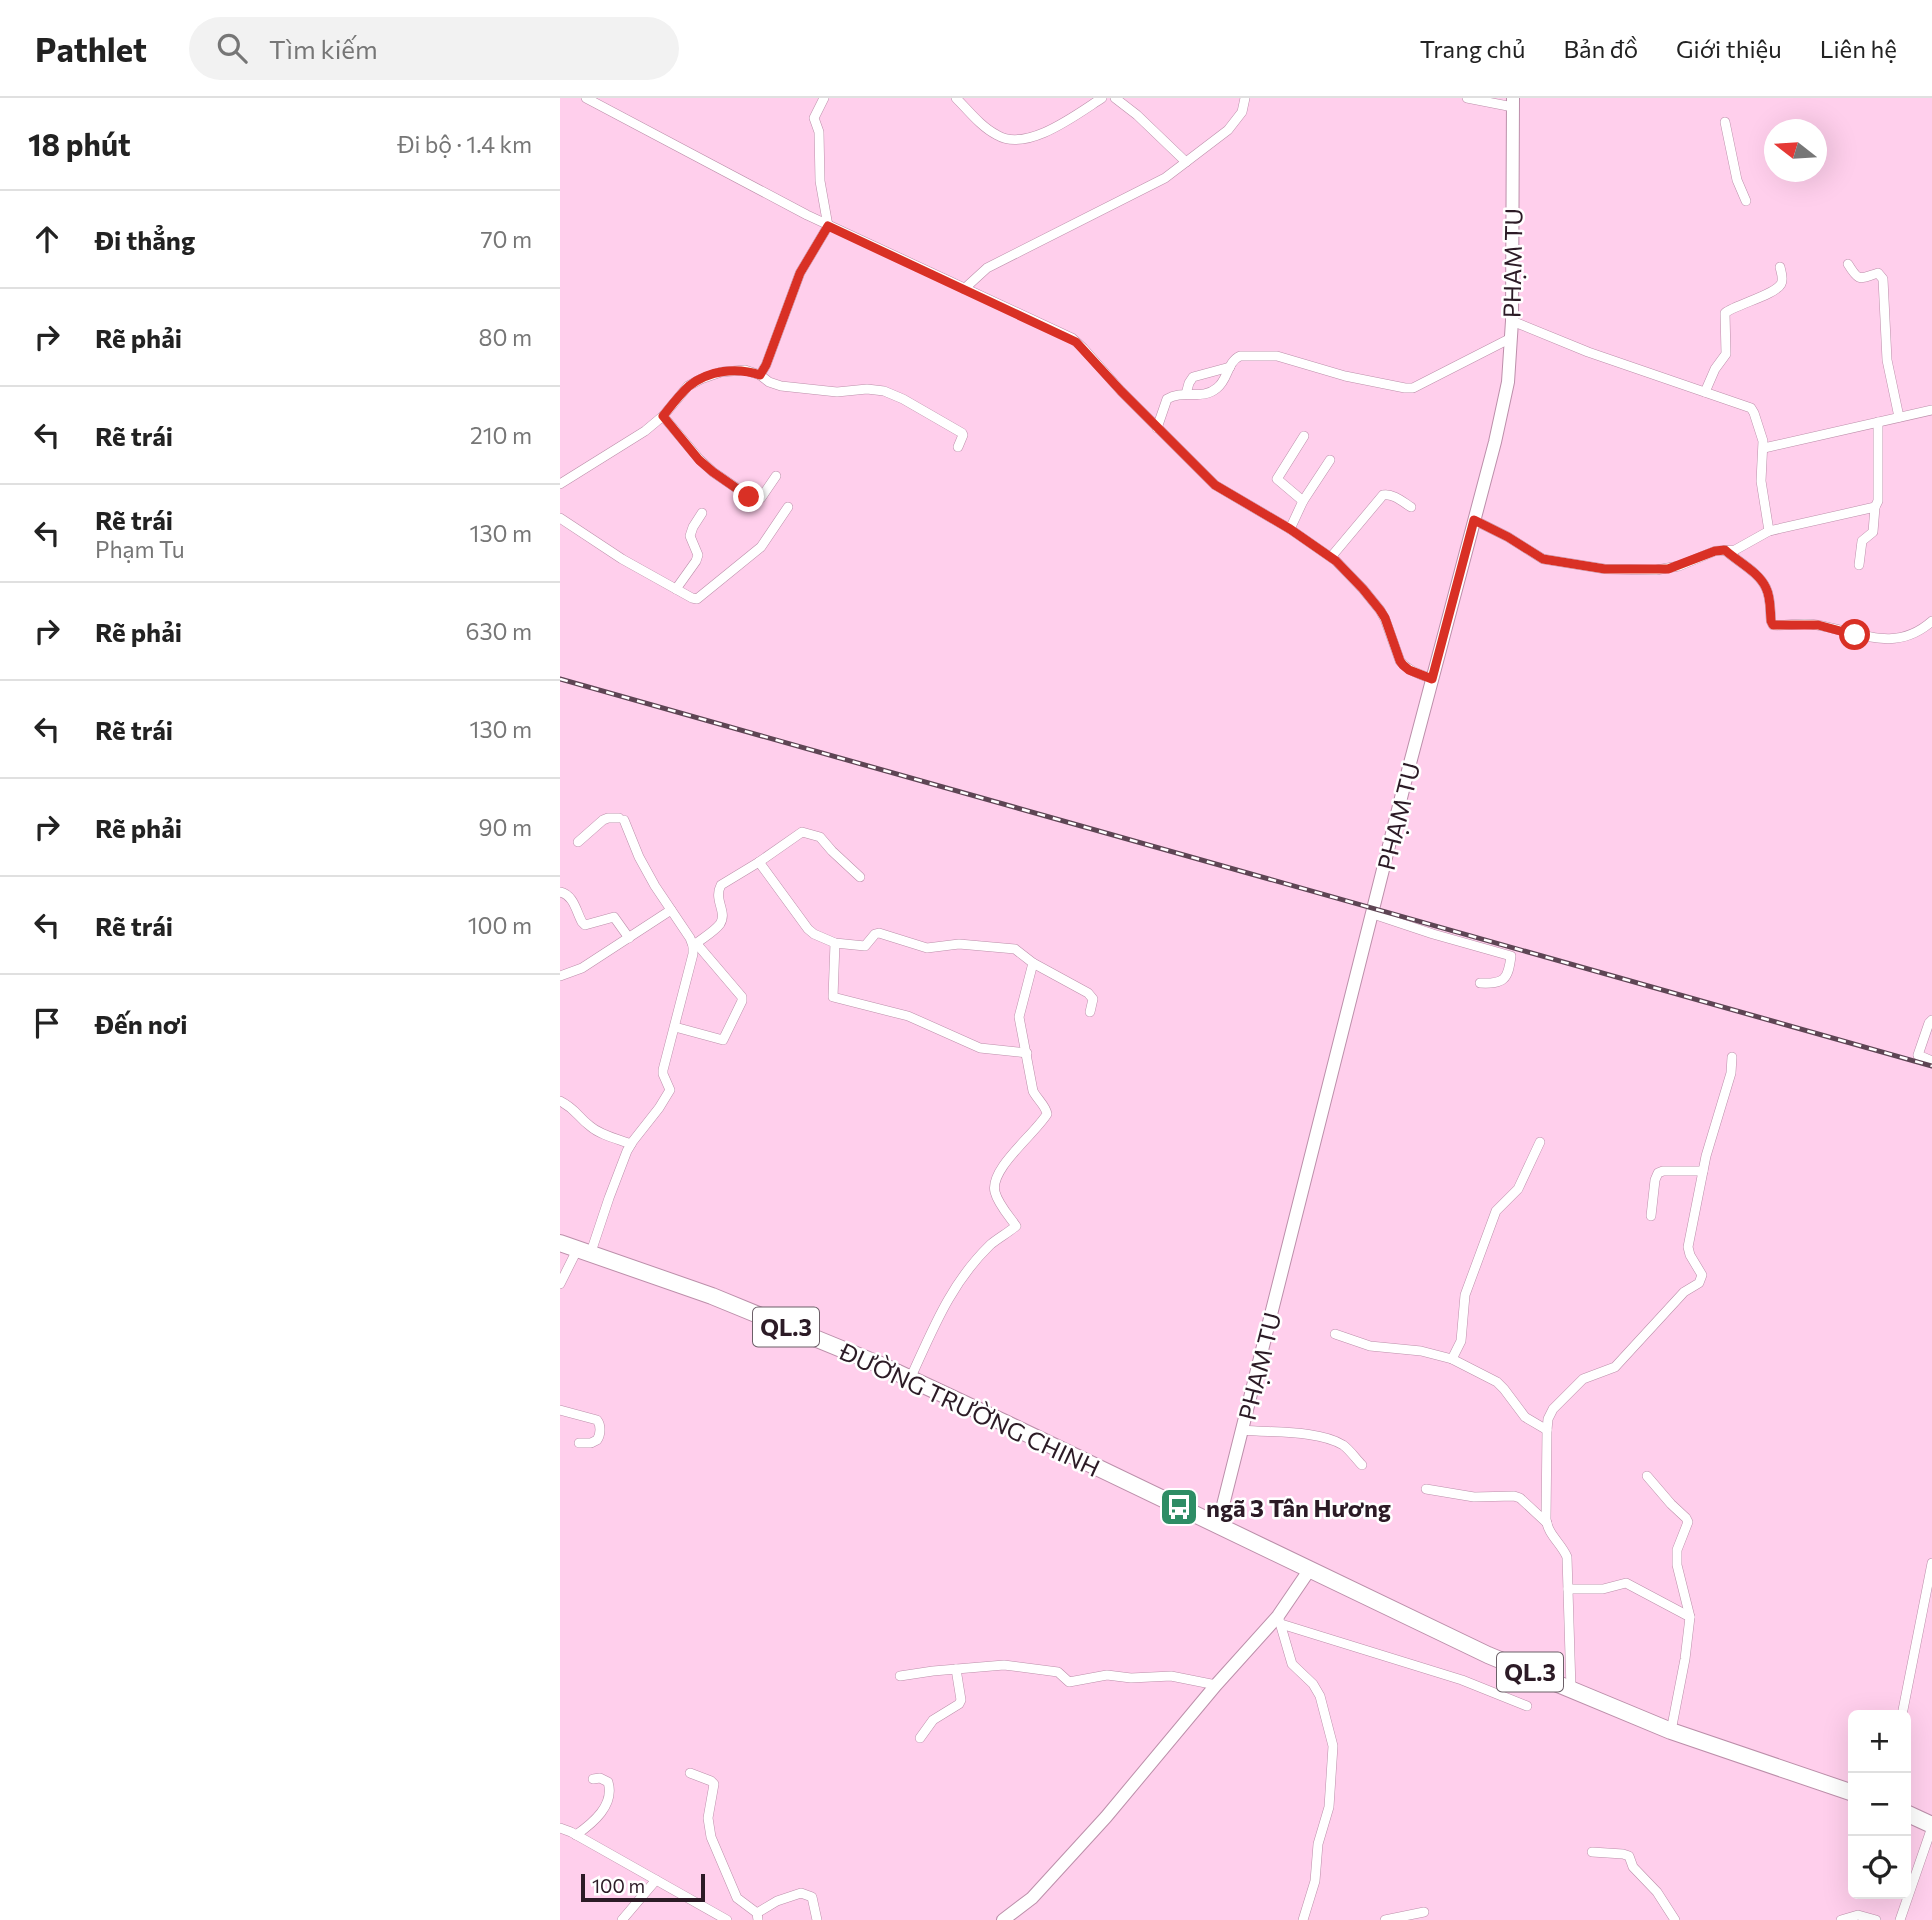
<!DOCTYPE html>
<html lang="vi">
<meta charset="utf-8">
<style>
:root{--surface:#fff;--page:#f2f2f2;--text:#222;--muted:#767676;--line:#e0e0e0}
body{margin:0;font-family:Commissioner,sans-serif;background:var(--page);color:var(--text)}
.controls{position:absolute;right:21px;bottom:21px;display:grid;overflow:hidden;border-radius:10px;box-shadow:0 7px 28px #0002}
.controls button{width:63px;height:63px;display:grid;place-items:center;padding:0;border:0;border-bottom:2px solid var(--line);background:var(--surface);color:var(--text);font:35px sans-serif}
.compass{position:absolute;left:1204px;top:21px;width:63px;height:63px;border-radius:50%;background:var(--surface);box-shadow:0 7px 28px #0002;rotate:287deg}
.scale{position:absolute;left:21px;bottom:18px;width:124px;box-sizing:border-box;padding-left:7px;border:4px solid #2c1b26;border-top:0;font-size:19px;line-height:24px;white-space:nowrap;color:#2c1b26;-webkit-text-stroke:5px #fff;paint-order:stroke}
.stop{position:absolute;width:21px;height:21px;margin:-16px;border:5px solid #d93025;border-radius:50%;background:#fff}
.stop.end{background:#d93025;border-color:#fff;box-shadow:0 2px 7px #0008}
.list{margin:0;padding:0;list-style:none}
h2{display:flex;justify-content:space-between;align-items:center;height:91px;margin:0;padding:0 28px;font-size:30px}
h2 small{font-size:23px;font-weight:400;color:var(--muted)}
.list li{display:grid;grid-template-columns:46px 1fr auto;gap:21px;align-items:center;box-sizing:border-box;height:98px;padding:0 28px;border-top:2px solid var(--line)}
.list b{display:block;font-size:26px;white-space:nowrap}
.list p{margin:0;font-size:23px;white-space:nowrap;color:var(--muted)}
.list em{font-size:23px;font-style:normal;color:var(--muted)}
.icon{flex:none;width:38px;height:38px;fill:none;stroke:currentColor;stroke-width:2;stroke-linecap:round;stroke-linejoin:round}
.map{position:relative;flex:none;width:1372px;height:1822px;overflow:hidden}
header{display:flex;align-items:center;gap:42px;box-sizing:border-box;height:98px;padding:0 35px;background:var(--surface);border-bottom:2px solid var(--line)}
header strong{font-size:33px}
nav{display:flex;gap:38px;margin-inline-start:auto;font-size:24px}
.search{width:490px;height:63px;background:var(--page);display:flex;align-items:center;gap:18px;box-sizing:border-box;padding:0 24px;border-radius:38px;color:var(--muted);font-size:26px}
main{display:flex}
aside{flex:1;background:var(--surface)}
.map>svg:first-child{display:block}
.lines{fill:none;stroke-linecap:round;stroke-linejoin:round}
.street-casing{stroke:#bc8faa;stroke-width:10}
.secondary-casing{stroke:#bc8faa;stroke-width:14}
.highway-casing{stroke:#bc8faa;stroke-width:18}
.street{stroke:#fff;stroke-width:9}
.secondary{stroke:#fff;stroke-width:12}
.highway{stroke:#fff;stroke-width:16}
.rail-casing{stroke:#5e4554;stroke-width:5}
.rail{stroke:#fff;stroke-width:2.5;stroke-dasharray:8;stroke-linecap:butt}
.route{stroke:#d93025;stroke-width:9}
.labels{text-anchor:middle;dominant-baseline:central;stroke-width:5;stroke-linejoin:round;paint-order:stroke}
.shield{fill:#fff;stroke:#6b5f67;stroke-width:2}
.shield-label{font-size:23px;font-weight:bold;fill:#2c1b26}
.street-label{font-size:24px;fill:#2c1b26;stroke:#fff}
.poi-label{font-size:24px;font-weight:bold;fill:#2c1b26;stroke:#fff;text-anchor:start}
</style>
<header>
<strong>Pathlet</strong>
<div class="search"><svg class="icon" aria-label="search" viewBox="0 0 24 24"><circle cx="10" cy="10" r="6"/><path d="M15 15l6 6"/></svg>Tìm kiếm</div>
<nav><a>Trang chủ</a><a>Bản đồ</a><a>Giới thiệu</a><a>Liên hệ</a></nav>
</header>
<main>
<aside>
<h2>18 phút<small>Đi bộ · 1.4 km</small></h2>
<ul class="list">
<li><svg class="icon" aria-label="ahead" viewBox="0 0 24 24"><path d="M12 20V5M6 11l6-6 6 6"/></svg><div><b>Đi thẳng</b></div><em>70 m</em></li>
<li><svg class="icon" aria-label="right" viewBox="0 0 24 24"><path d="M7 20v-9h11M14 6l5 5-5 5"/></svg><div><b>Rẽ phải</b></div><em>80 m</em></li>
<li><svg class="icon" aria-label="left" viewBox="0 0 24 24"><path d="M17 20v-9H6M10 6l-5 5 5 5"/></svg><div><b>Rẽ trái</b></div><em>210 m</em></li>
<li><svg class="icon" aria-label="left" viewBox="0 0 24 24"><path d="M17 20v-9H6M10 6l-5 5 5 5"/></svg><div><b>Rẽ trái</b><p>Phạm Tu</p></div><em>130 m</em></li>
<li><svg class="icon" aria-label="right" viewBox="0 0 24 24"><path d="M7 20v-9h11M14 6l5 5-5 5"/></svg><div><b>Rẽ phải</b></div><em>630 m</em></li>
<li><svg class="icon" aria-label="left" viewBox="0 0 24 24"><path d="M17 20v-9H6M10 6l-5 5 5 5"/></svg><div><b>Rẽ trái</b></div><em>130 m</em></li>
<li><svg class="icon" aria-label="right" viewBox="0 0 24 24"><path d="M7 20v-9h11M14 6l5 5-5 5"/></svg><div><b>Rẽ phải</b></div><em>90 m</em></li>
<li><svg class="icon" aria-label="left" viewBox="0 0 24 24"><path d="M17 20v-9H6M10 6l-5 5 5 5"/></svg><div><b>Rẽ trái</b></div><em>100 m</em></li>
<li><svg class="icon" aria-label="arrive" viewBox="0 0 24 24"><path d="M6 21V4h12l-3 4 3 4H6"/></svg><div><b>Đến nơi</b></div></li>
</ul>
</aside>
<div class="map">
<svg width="1372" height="1822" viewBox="0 0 1372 1822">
<rect width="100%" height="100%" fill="#ffcfec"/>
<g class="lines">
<defs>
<g id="street">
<path d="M26 0 247 117 512 240 523 250 561 293 655 387 730 431 776 463 803 491 820 512 825 521 840 563C848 573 860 576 872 581"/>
<path d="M396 0C408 12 421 29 437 37 467 55 517 16 542 0"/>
<path d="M555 0 577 17 626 64"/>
<path d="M907 0 953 9"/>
<path d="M1165 24 1177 82 1186 103"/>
<path d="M1288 166C1299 184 1299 181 1318 175L1323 181 1327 262 1339 319"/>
<path d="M404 191 427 170 605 80 668 32 682 14 685 0"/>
<path d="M952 223 1028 254 1191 310 1194 315 1203 343 1201 383 1209 433"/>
<path d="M200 277 209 284 221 288 277 294 307 291 324 293 343 301 402 335 403 337 398 349"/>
<path d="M1145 294 1155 271 1166 256 1165 215C1177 206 1215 197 1221 186 1224 181 1221 174 1220 169"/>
<path d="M626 296 629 285 633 279 670 269"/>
<path d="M103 318 139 361 153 374 194 402 201 400 216 378"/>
<path d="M597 330 607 301C623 291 642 303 657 290 668 282 667 264 680 258H717L785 278 845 290H853L951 240"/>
<path d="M1204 350 1372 312"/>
<path d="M0 386 85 333 103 318 128 288 141 281 161 274 185 272 200 277 206 267 240 175 268 128 260 83 259 34 254 20 264 0"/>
<path d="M743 403 717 381 744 338"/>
<path d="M0 420 62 461 132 500 137 501 201 449 228 409"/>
<path d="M914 422 948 439 983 461 1045 471 1096 472 1119 468 1155 453 1175 452 1209 433 1315 409 1318 403V324"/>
<path d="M730 431 743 403 770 362"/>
<path d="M1165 452C1178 464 1199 474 1206 490 1211 500 1210 512 1211 523L1213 527C1228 528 1243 524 1257 527 1299 534 1335 556 1372 523"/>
<path d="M771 459 823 397C833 395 843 404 851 409"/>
<path d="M1299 467 1302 443 1313 434 1315 409"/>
<path d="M116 491 136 463 138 457 130 438 133 429 142 415"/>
<path d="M18 744 43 722 48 720H59"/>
<path d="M199 764 248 831 254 836 275 845 305 848 315 836 319 835 367 850 399 846 455 851 473 865 528 895 533 901 530 914"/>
<path d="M0 794C14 797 16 813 22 824L25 827 54 819 69 840"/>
<path d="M813 816 873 836 951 858C948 882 944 886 920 885"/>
<path d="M275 845 273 899 348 918 420 950 467 955"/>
<path d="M133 848C141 841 154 834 160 826 168 814 153 802 161 787L199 764 242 734 260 739 272 753 300 779"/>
<path d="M0 878 22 870 111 812"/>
<path d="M1372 922 1369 925 1358 957 1372 963"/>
<path d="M115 929 163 942 182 903V899L136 845"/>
<path d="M0 1003C16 1011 17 1018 30 1028 40 1037 58 1041 71 1046"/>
<path d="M1091 1118 1095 1082 1098 1075 1103 1073H1143"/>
<path d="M31 1154 49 1100 67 1053 73 1043 99 1010 110 992 103 976V972L133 856V848L130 840 95 788 79 759 64 722"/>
<path d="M0 1186 18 1150"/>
<path d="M775 1236 810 1248 861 1253 892 1261 937 1284 944 1291 965 1319 987 1332"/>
<path d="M892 1261 901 1243 905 1197 936 1113 958 1091 980 1044"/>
<path d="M350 1281C373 1231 390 1186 430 1147 438 1140 448 1135 456 1128 449 1118 438 1106 435 1094 429 1071 475 1036 487 1016 486 1008 477 1001 473 993L459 919 473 865"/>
<path d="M0 1312 37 1322C41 1327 41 1336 37 1342L31 1345H19"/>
<path d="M683 1332C712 1335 758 1332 783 1347 790 1352 796 1361 802 1367"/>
<path d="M1087 1378 1111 1406 1126 1420 1128 1424 1117 1452V1467L1130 1519 1125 1561 1111 1633"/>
<path d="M866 1391 914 1399 954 1398 960 1400 987 1425"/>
<path d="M1008 1491H1043L1066 1485 1130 1519"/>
<path d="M718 1518 732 1566 753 1586 760 1598 773 1648 769 1709 758 1746 755 1783 743 1822"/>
<path d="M721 1526 902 1582 967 1608"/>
<path d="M340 1578 373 1573 444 1567 498 1574 509 1584 547 1577 571 1580 611 1578 656 1587"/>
<path d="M1011 1591 1007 1459C1001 1445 988 1437 986 1421L987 1332 988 1321 993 1311 1023 1281 1055 1269 1124 1194 1139 1185 1142 1177 1130 1157 1128 1149 1146 1058 1171 975 1172 959"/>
<path d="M1342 1617 1372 1465"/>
<path d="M360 1640 373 1622 399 1606 401 1602 396 1571"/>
<path d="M130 1675 151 1683 154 1686 148 1720 151 1739 177 1800 197 1815 198 1822"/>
<path d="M0 1730 11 1734 167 1822"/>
<path d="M16 1737C33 1725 55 1707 48 1684L40 1680 33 1681"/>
<path d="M1032 1754 1063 1756 1069 1758 1073 1769 1097 1794 1115 1822"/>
<path d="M197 1815 217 1803 241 1795 252 1799 257 1822"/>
<path d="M62 1822 96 1782"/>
<path d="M825 1822 864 1814"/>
<path d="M1281 1822 1298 1817 1316 1822"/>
<path d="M1340 1822 1372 1729"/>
</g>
<g id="secondary">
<path d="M658 1427 844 688 935 344 948 284 952 223 953 0"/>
<path d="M443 1822 472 1800 546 1719 656 1587 718 1518 750 1471"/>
</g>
<g id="highway">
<path d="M0 1145 152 1198 323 1268 447 1326 928 1557 1111 1633 1293 1695"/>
<path d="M1346 1715 1372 1727"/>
</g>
</defs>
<use href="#street" class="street-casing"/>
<use href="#secondary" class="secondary-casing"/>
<use href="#highway" class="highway-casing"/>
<use href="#street" class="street"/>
<use href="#secondary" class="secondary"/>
<use href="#highway" class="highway"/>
<defs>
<path id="rail" d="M0 581 1372 968"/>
</defs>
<use href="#rail" class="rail-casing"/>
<use href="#rail" class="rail"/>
</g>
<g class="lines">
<path class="route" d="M189 399 153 374 139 362 103 318C111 308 120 296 129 288 149 272 177 269 200 277L206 267 240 175 268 128 516 244 561 293 655 387 730 431 776 463 803 491 820 512 825 520 840 563 843 567 849 572 872 581 914 422 948 439 983 461 1045 471H1108L1155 453 1165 452C1178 464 1199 474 1206 490 1211 500 1210 512 1211 523L1213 527H1258L1295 537"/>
</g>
<defs>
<symbol id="bus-square" viewBox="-11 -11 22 22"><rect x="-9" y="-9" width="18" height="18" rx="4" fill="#2e8d65" stroke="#fff"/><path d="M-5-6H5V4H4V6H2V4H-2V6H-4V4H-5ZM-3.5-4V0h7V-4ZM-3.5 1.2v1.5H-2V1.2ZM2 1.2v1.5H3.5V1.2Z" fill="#fff"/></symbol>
</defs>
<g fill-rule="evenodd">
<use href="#bus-square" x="597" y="1387" width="44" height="44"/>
</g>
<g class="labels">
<g class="shield">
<rect x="193" y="1209.5" width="66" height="39" rx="5"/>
<rect x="937" y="1554.5" width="66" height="39" rx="5"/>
</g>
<g class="shield-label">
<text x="226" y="1229">QL.3</text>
<text x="970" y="1574">QL.3</text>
</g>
<g class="street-label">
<text transform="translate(952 165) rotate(-89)">PHẠM TU</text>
<text transform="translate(838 718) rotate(-76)">PHẠM TU</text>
<text transform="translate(699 1268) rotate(-76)">PHẠM TU</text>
<text transform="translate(410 1311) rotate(25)">ĐƯỜNG TRƯỜNG CHINH</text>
</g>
<g class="poi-label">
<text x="646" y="1409">ngã 3 Tân Hương</text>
</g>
</g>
</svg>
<div class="controls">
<button>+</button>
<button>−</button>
<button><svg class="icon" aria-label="locate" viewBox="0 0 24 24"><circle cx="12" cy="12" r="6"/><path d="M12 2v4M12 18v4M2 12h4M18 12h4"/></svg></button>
</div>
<svg class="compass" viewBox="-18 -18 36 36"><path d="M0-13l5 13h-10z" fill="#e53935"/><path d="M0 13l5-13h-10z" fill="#767676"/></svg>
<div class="scale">100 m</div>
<div class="stop" style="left:1295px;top:537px"></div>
<div class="stop end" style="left:189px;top:399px"></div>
</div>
</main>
